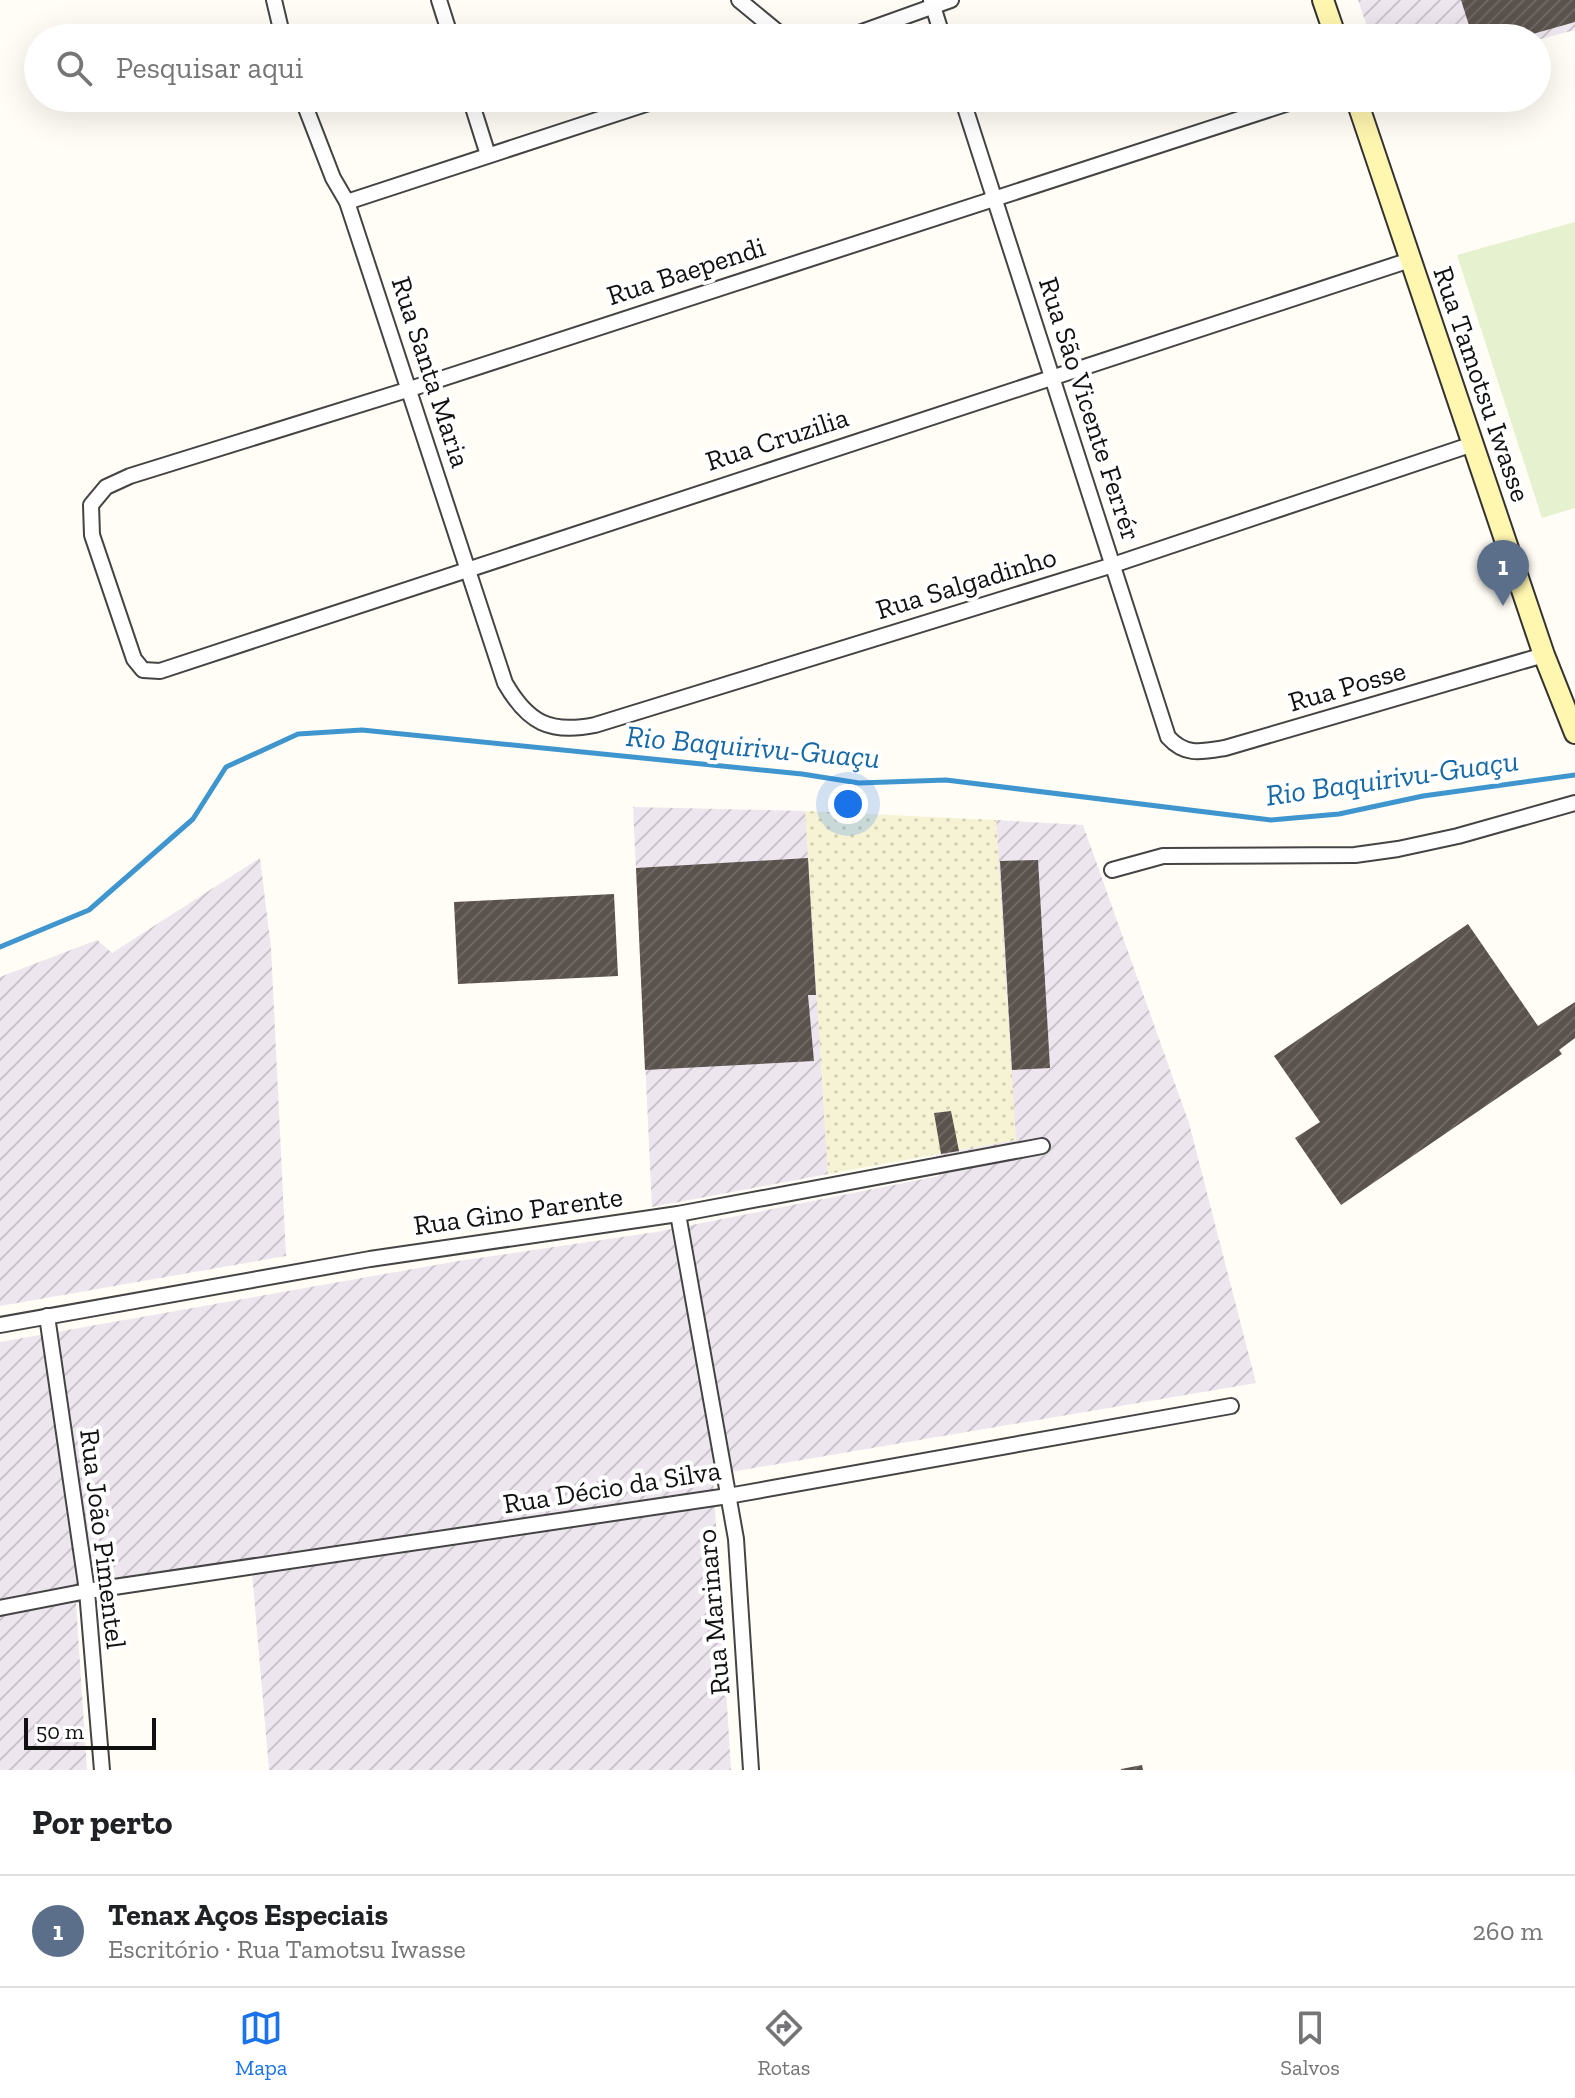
<!DOCTYPE html>
<html lang="pt">
<meta charset="utf-8">
<style>
:root{--surface:#fff;--page:#f2f2f2;--text:#202124;--muted:#757577;--line:#e0e0e0;--accent:#1a73e8}
body{margin:0;font-family:"Zilla Slab",serif;background:var(--page);color:var(--text)}
.scale{position:absolute;left:24px;bottom:20px;width:132px;box-sizing:border-box;padding-left:8px;border:4px solid #111;border-top:0;font-size:22px;line-height:28px;white-space:nowrap;color:#111;-webkit-text-stroke:6px #fff;paint-order:stroke}
.you{position:absolute;left:848px;top:804px;width:28px;height:28px;margin:-20px;border:6px solid #fff;border-radius:50%;background:#1a73e8;box-shadow:0 0 0 12px #1a73e833}
.badge{display:grid;place-items:center;width:52px;height:52px;border-radius:50%;background:var(--accent);color:#fff;font-size:26px;font-weight:700}
.pin{position:absolute;translate:-50% -66px;filter:drop-shadow(0 2px 4px #0008)}
.pin::after{content:'';position:absolute;top:42px;width:28px;height:24px;background:inherit;clip-path:polygon(0 0,100% 0,50% 100%)}
.list{margin:0;padding:0;list-style:none}
h2{display:flex;justify-content:space-between;align-items:center;height:104px;margin:0;padding:0 32px;font-size:34px}
h2 small{font-size:26px;font-weight:400;color:var(--muted)}
.list li{display:grid;grid-template-columns:52px 1fr auto;gap:24px;align-items:center;box-sizing:border-box;height:112px;padding:0 32px;border-top:2px solid var(--line)}
.list b{display:block;font-size:30px;white-space:nowrap}
.list p{margin:0;font-size:26px;white-space:nowrap;color:var(--muted)}
.list em{font-size:26px;font-style:normal;color:var(--muted)}
.icon{flex:none;width:44px;height:44px;fill:none;stroke:currentColor;stroke-width:2;stroke-linecap:round;stroke-linejoin:round}
.map{position:relative;flex:none;width:1575px;height:1770px;overflow:hidden}
.search{position:absolute;background:var(--surface);box-shadow:0 8px 32px #0002;left:24px;right:24px;top:24px;height:88px;display:flex;align-items:center;gap:20px;box-sizing:border-box;padding:0 28px;border-radius:44px;color:var(--muted);font-size:30px}
.sheet{height:216px;background:var(--surface)}
nav{display:flex;justify-content:space-around;align-items:center;box-sizing:border-box;height:112px;border-top:2px solid var(--line);background:var(--surface);font-size:22px;color:var(--muted)}
nav a{display:grid;justify-items:center;gap:4px}
nav .on{color:var(--accent)}
.map>svg:first-child{display:block}
.industrial{fill:url(#industrial-furrows)}
.farmland{fill:url(#farmland-dots)}
.pitch{fill:#e6f2cf}
.lines{fill:none;stroke-linecap:round;stroke-linejoin:round}
.stream{stroke:#3f96cf;stroke-width:5}
.building{fill:url(#building-hatch)}
.street-casing{stroke:#444;stroke-width:18}
.secondary-casing{stroke:#333;stroke-width:24}
.street{stroke:#fff;stroke-width:14}
.secondary{stroke:#fff6b0;stroke-width:20}
.labels{text-anchor:middle;dominant-baseline:central;stroke-width:8;stroke-linejoin:round;paint-order:stroke}
.street-label{font-size:28px;fill:#111;stroke:#fff}
.water-label{font-size:30px;font-style:italic;fill:#1768a6;stroke:#fff}
</style>
<div class="map">
<svg width="1575" height="1770" viewBox="0 0 1575 1770">
<defs>
<pattern id="industrial-furrows" width="10" height="10" patternUnits="userSpaceOnUse" patternTransform="scale(2)"><rect width="10" height="10" fill="#eee6ef"/><path d="M-1 1l2-2M0 10L10 0M9 11l2-2" fill="none" stroke="#cbc4cc"/></pattern>
<pattern id="farmland-dots" width="8" height="8" patternUnits="userSpaceOnUse" patternTransform="scale(2)"><rect width="8" height="8" fill="#f6f3d4"/><path d="M2 2h.1M6 6h.1" fill="none" stroke="#d2cfb5" stroke-width="1.8" stroke-linecap="round"/></pattern>
<pattern id="building-hatch" width="6" height="6" patternUnits="userSpaceOnUse" patternTransform="scale(2)"><rect width="6" height="6" fill="#5a524d"/><path d="M-1 1l2-2M0 6l6-6M5 7l2-2" fill="none" stroke="#6d6662"/></pattern>
</defs>
<rect width="100%" height="100%" fill="#fffdf5"/>
<g class="industrial">
<path d="M1358 0H1575V30L1537 40V38H1371Z"/>
<path d="M633 807 806 811 828 1174 652 1207Z"/>
<path d="M996 820 1083 825 1189 1123 1256 1383 713 1475 731 1770H269L252 1573 76 1603 87 1770H0V1342L458 1261 656 1232 939 1176 936 1155 1015 1140Z"/>
<path d="M260 858 271 948 286 1256 0 1306V977L97 940 112 953Z"/>
</g>
<path class="farmland" d="M805 811 996 820 1016 1140 828 1174Z"/>
<path class="pitch" d="M1575 222V508L1542 518 1457 255Z"/>
<g class="lines">
<path class="stream" d="M0 947 89 910 193 819 226 767 298 734 362 730 802 774 859 783 946 780 1271 820 1339 814 1423 796 1575 775"/>
</g>
<g class="building">
<path d="M1461 0H1575V22L1519 38H1473Z"/>
<path d="M808 858 816 995H808L814 1061 645 1070 636 868Z"/>
<path d="M1038 860 1050 1068 1012 1070 1000 861Z"/>
<path d="M614 894 618 976 458 984 454 902Z"/>
<path d="M1468 924 1538 1026 1575 1002V1038L1559 1050 1562 1054 1341 1205 1295 1138 1320 1122 1274 1056Z"/>
<path d="M951 1111 959 1151 941 1154 934 1113Z"/>
<path d="M1142 1765 1143 1770H1121V1769Z"/>
</g>
<g class="lines">
<defs>
<g id="street">
<path d="M274 0 283 38"/>
<path d="M439 0 451 38"/>
<path d="M739 0 785 38"/>
<path d="M931 0 943 38"/>
<path d="M845 38 951 0"/>
<path d="M302 98 333 178 347 202 505 683C528 723 550 734 595 725L1113 565 1473 444"/>
<path d="M470 98 488 155"/>
<path d="M962 98 1168 737C1185 756 1201 752 1225 748L1544 655"/>
<path d="M1304 98 410 389 130 476 106 487 91 505 92 535 134 659 143 670 160 671 1410 260"/>
<path d="M347 202 664 98"/>
<path d="M1112 870 1163 856 1355 855 1398 849 1458 836 1575 803"/>
<path d="M678 1214 736 1539 751 1770"/>
<path d="M47 1316 87 1591 102 1770"/>
<path d="M0 1325 370 1259 678 1214 1042 1146"/>
<path d="M0 1608 87 1591 728 1496 1231 1406"/>
</g>
<g id="secondary">
<path d="M1323 0 1336 38"/>
<path d="M1356 98 1544 655 1575 733"/>
</g>
</defs>
<use href="#street" class="street-casing"/>
<use href="#secondary" class="secondary-casing"/>
<use href="#street" class="street"/>
<use href="#secondary" class="secondary"/>
</g>
<g class="labels">
<g class="street-label">
<text transform="translate(686 271) rotate(-18)">Rua Baependi</text>
<text transform="translate(431 372) rotate(72)">Rua Santa Maria</text>
<text transform="translate(1482 384) rotate(71)">Rua Tamotsu Iwasse</text>
<text transform="translate(1090 409) rotate(72)">Rua São Vicente Ferrér</text>
<text transform="translate(777 439) rotate(-18)">Rua Cruzilia</text>
<text transform="translate(966 583) rotate(-17)">Rua Salgadinho</text>
<text transform="translate(1347 686) rotate(-16)">Rua Posse</text>
<text transform="translate(518 1211) rotate(-8)">Rua Gino Parente</text>
<text transform="translate(612 1487) rotate(-9)">Rua Décio da Silva</text>
<text transform="translate(103 1539) rotate(83)">Rua João Pimentel</text>
<text transform="translate(713 1612) rotate(-95)">Rua Marinaro</text>
</g>
<g class="water-label">
<text transform="translate(753 747) rotate(5)">Rio Baquirivu-Guaçu</text>
<text transform="translate(1392 778) rotate(-8)">Rio Baquirivu-Guaçu</text>
</g>
</g>
</svg>
<div class="scale">50 m</div>
<div class="you"></div>
<div class="pin badge" style="left:1503px;top:606px;background:#5c6f8a">1</div>
<div class="search"><svg class="icon" aria-label="search" viewBox="0 0 24 24"><circle cx="10" cy="10" r="6"/><path d="M15 15l6 6"/></svg>Pesquisar aqui</div>
</div>
<section class="sheet">
<h2>Por perto<small></small></h2>
<ul class="list">
<li><span class="badge" style="background:#5c6f8a">1</span><div><b>Tenax Aços Especiais</b><p>Escritório · Rua Tamotsu Iwasse</p></div><em>260 m</em></li>
</ul>
</section>
<nav>
<a class="on"><svg class="icon" aria-label="map" viewBox="0 0 24 24"><path d="M3 6l6-2 6 2 6-2v14l-6 2-6-2-6 2zM9 4v14M15 6v14"/></svg>Mapa</a>
<a><svg class="icon" aria-label="directions" viewBox="0 0 24 24"><path d="M12 3l9 9-9 9-9-9zM9 14v-3h6M13 9l2 2-2 2"/></svg>Rotas</a>
<a><svg class="icon" aria-label="saved" viewBox="0 0 24 24"><path d="M7 4h10v16l-5-4-5 4z"/></svg>Salvos</a>
</nav>
